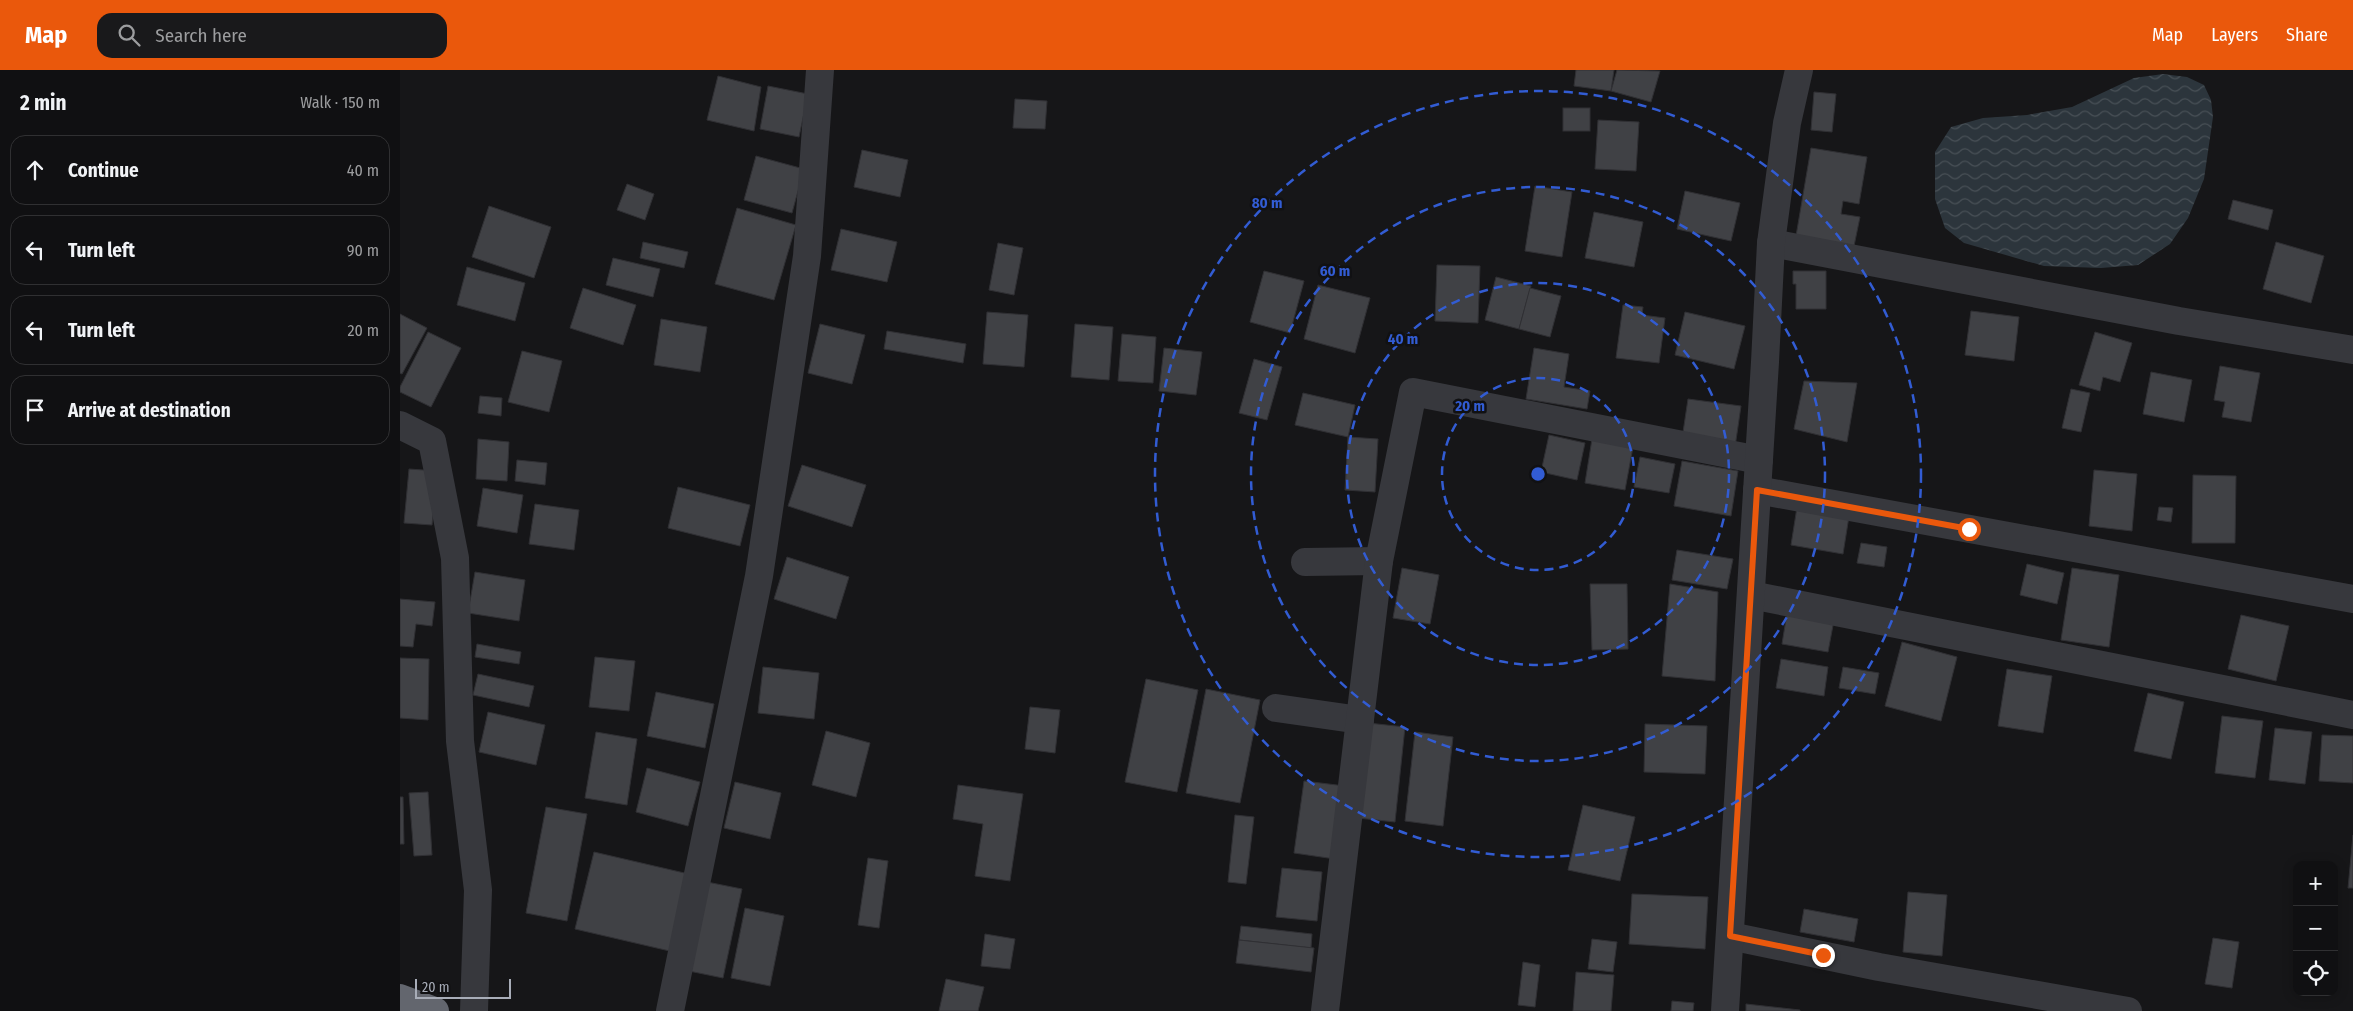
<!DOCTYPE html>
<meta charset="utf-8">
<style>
:root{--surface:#101012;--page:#19191b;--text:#f1f3f6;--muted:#9c9d9f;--line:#303032;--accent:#ea580c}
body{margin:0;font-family:"Fira Sans Condensed",sans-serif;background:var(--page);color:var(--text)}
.controls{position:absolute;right:15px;bottom:15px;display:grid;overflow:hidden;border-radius:10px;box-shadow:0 2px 12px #0003}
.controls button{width:45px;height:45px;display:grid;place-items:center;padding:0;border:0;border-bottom:1px solid var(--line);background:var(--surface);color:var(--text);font:25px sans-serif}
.scale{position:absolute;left:15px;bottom:12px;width:96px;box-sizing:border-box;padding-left:5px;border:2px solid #a8adb8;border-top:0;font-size:14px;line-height:18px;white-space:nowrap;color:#a8adb8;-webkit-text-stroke:4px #111113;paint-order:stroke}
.stop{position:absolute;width:15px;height:15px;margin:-11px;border:4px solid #ea580c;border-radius:50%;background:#fff}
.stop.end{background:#ea580c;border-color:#fff;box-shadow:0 1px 5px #0008}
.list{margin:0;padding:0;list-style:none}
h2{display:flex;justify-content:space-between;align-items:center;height:65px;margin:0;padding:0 20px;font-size:21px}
h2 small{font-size:16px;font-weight:400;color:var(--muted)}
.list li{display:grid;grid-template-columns:32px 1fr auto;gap:15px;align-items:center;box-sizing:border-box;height:70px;margin:0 10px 10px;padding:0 10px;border:1px solid var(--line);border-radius:15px}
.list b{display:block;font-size:19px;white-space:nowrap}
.list em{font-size:16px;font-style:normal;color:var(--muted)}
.icon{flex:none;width:28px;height:28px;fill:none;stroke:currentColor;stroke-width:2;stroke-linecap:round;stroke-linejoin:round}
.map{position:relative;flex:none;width:1953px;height:941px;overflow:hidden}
header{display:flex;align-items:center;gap:30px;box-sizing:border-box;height:70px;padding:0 25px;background:var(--accent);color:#fff}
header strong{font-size:24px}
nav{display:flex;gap:28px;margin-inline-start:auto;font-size:18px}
.search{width:350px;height:45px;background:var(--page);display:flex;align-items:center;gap:12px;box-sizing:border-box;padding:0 18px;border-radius:15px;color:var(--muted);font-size:19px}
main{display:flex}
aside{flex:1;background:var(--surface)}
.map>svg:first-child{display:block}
.water{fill:url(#water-waves)}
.building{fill:#404145;stroke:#303034}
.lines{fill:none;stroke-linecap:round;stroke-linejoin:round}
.street{stroke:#37383d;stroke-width:28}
.highway{stroke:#63666e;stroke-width:28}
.route{stroke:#ea580c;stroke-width:6}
.ring{fill:none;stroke:#325cd3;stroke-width:2.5;stroke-dasharray:9 6}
.centre{fill:#325cd3;stroke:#111113;stroke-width:2.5}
.ring-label{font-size:15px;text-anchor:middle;font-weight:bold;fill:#325cd3;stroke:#111113;stroke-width:5;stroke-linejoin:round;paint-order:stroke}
</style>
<header>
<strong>Map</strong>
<div class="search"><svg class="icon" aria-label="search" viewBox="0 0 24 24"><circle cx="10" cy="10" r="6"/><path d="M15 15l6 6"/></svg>Search here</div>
<nav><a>Map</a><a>Layers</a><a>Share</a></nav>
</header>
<main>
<aside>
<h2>2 min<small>Walk · 150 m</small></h2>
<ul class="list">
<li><svg class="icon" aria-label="ahead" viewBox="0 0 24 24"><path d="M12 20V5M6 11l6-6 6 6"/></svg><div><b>Continue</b></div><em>40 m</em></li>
<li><svg class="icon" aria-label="left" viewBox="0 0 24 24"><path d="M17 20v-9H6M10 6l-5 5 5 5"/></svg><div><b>Turn left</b></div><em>90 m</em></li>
<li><svg class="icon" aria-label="left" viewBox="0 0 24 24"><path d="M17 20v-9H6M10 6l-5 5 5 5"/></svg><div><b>Turn left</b></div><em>20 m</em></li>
<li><svg class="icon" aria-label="arrive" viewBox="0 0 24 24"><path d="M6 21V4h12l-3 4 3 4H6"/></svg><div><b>Arrive at destination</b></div></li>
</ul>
</aside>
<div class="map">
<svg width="1953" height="941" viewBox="0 0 1953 941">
<defs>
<pattern id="water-waves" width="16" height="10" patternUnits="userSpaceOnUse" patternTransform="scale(1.25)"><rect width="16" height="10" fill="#2c353c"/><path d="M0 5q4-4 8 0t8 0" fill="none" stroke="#485056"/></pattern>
</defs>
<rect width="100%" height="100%" fill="#161618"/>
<path class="water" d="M1763 4 1787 7 1804 15 1811 30 1813 47 1804 109 1788 148 1770 174 1738 195 1701 198 1644 196 1564 173 1545 158 1535 129V82L1551 57 1583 48 1627 45 1672 37 1734 8Z"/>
<g class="building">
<path d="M1176 0H1214L1211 21 1174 16Z"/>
<path d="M1217 0 1260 1 1251 32 1211 21Z"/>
<path d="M318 6 361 17 354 61 307 50Z"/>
<path d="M368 16 408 24 399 67 360 59Z"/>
<path d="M1414 22 1436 24 1432 62 1411 60Z"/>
<path d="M615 29 647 31 645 59 613 58Z"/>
<rect x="1163" y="38" width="27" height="23"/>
<path d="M1198 50 1239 52 1236 101 1195 99Z"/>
<path d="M1411 78 1467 87 1459 134 1443 131 1441 144 1460 147 1454 176 1396 166Z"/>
<path d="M462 80 508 90 500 127 454 117Z"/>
<path d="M356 86 404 99 392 143 344 130Z"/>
<path d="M227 114 254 124 245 150 217 140Z"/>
<path d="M1135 116 1172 122 1162 187 1125 181Z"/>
<path d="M1285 121 1340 133 1331 171 1277 159Z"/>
<path d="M1833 130 1873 140 1868 160 1828 149Z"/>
<path d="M89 136 151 157 134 208 72 187Z"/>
<path d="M337 138 396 155 374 230 315 214Z"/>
<path d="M1194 142 1243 152 1234 197 1185 188Z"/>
<path d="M441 159 497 172 487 212 431 200Z"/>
<path d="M243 172 288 182 284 198 240 188Z"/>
<path d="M1876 172 1924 186 1911 233 1863 219Z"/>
<path d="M598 173 623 178 614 225 589 220Z"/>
<path d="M213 188 260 199 253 227 206 215Z"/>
<path d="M1037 195 1080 196 1078 253 1035 251Z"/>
<path d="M67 197 125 213 115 251 57 235Z"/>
<path d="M864 201 904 211 890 263 850 252Z"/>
<path d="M1393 201H1426V239H1396V214H1393Z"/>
<path d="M1096 207 1131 216 1119 259 1085 250Z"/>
<path d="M918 215 970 228 955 283 904 269Z"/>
<path d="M183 218 236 235 223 275 170 258Z"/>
<path d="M1130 218 1161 226 1150 267 1119 259Z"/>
<path d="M1223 235 1243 237 1242 245 1265 248 1259 293 1216 288Z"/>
<path d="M1571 241 1619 247 1614 291 1565 285Z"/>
<path d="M587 242 628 245 624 297 583 294Z"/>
<path d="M1285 242 1345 256 1334 299 1275 285Z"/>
<path d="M0 244 27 258 2 304 0 303Z"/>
<path d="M261 249 307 257 300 302 254 295Z"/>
<path d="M420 254 465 265 452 314 408 303Z"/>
<path d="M675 254 713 257 709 310 671 307Z"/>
<path d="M487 261 566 274 563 293 484 279Z"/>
<path d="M28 262 61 278 31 337 0 322V317Z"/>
<path d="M1695 262 1732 273 1720 312 1703 307 1700 321 1679 315Z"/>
<path d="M722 264 756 267 753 313 718 311Z"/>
<path d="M764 278 802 282 796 325 759 321Z"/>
<path d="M1134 278 1169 284 1164 317 1190 321 1187 339 1126 329Z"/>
<path d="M122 281 162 291 149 342 108 332Z"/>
<path d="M854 289 882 297 867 350 839 343Z"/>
<path d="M1820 296 1860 303 1851 352 1822 347 1825 332 1814 330Z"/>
<path d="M1751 302 1792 310 1784 352 1743 344Z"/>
<path d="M1404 311 1457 313 1447 372 1394 359Z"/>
<path d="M1671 319 1690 323 1681 362 1662 358Z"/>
<path d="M903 323 955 335 948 367 895 355Z"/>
<path d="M80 326 102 328 101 346 78 343Z"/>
<path d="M1288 329 1341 336 1335 377 1282 369Z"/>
<path d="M1149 365 1185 373 1177 410 1141 402Z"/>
<path d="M948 367 978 369 975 422 945 420Z"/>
<path d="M78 369 109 372 107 411 76 409Z"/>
<path d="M1192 369 1233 377 1225 420 1185 413Z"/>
<path d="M1240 387 1275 394 1269 423 1234 417Z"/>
<path d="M117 390 147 393 145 415 115 411Z"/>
<path d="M1282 391 1338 401 1331 446 1274 436Z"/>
<path d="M402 395 466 415 452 457 388 436Z"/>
<path d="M9 399 37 401 32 455 4 453Z"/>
<path d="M1694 400 1737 404 1732 461 1689 456Z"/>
<path d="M1793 405 1836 406 1835 473H1792Z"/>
<path d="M278 417 350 435 340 476 268 458Z"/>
<path d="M83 418 123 425 117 463 77 456Z"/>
<path d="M1398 431 1450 440 1443 484 1391 475Z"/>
<path d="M135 434 179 440 174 480 129 474Z"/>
<path d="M1759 437 1773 438 1771 452 1757 450Z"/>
<path d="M1461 473 1487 477 1484 497 1457 493Z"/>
<path d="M1277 480 1333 489 1327 519 1272 510Z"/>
<path d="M387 487 449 507 436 549 374 529Z"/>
<path d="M1627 494 1664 503 1657 534 1620 525Z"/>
<path d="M1002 498 1039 505 1030 554 993 548Z"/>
<path d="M1672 498 1719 505 1709 577 1661 570Z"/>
<path d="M75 502 125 510 119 551 68 543Z"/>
<path d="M1190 514H1227L1228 579 1192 580Z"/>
<path d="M1270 514 1318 522 1315 611 1262 606Z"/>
<path d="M0 529 35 532 32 556 16 554 13 577 0 576Z"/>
<path d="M1387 543 1434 550 1428 582 1382 574Z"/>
<path d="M1841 545 1889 556 1876 611 1828 599Z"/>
<path d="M1502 572 1557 587 1541 651 1485 636Z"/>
<path d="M77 574 121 582 119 594 75 587Z"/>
<path d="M195 587 235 591 229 641 189 637Z"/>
<path d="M0 588 29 589 28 650 0 648Z"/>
<path d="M1381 589 1428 597 1424 626 1376 618Z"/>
<path d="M363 597 419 603 414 649 358 643Z"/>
<path d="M1443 597 1479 603 1475 624 1439 618Z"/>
<path d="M1607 599 1652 606 1643 663 1598 656Z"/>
<path d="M78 604 134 616 129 637 73 625Z"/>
<path d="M746 609 798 620 777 722 725 712Z"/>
<path d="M806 619 860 630 840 733 786 723Z"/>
<path d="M256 622 314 634 305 678 247 666Z"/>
<path d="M1748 623 1784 632 1771 689 1734 681Z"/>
<path d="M630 637 660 640 655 683 625 679Z"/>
<path d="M88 642 145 655 136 695 79 682Z"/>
<path d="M1822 646 1863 651 1855 708 1815 703Z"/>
<path d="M968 653 1005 657 995 752 958 748Z"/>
<path d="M1245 654 1307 656 1305 704 1244 702Z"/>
<path d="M1875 658 1912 662 1905 714 1869 710Z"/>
<path d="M426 661 470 673 456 727 412 715Z"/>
<path d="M196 662 237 669 227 735 185 728Z"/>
<path d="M1015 662 1053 667 1043 756 1005 751Z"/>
<path d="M1922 665 1953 666V713L1919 711Z"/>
<path d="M247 698 300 712 288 756 236 742Z"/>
<path d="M904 711 945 716 935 789 894 783Z"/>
<path d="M335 712 381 723 370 769 324 758Z"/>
<path d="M558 715 623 724 610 811 575 806 583 754 553 749Z"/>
<path d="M28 722 32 785 14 786 9 723Z"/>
<path d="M0 727H3L4 774H0Z"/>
<path d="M1183 735 1235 747 1220 811 1168 800Z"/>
<path d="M146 737 187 744 167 851 126 843Z"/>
<path d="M835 745 854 747 846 814 828 812Z"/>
<path d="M1953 765V818H1948Z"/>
<path d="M194 782 293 805 274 882 175 859Z"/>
<path d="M468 788 488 791 479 858 458 855Z"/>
<path d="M882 798 922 802 917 851 876 847Z"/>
<path d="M307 812 342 819 323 908 289 901Z"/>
<path d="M1508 822 1547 825 1542 886 1503 882Z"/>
<path d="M1232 824 1308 827 1305 879 1229 874Z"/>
<path d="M345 838 384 846 370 916 331 908Z"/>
<path d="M1404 839 1458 849 1454 872 1400 862Z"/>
<path d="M841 856 912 864 911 878 839 870Z"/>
<path d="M585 864 615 869 610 899 581 896Z"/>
<path d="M1813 868 1839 872 1832 918 1805 914Z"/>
<path d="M1192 869 1217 872 1213 902 1188 899Z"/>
<path d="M839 870 914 878 911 902 836 893Z"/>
<path d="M1123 892 1140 895 1135 937 1118 935Z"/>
<path d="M1176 902 1214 905 1211 941H1173Z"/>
<path d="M546 909 584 917 578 941H539Z"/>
<path d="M1272 931 1294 933 1293 941H1271Z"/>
<path d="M1346 934 1400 940V941H1346Z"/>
</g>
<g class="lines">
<g class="street">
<path d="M1371 173 1779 251 1953 280"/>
<path d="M0 355 32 371 55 488 60 671 78 820 74 941"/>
<path d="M1357 420 1953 529"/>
<path d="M905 492 979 491"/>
<path d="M1351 525 1953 645"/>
<path d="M876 638 960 650"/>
<path d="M1330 866 1479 897 1728 941"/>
<path d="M270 941 359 506 407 186 420 0"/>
<path d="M925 941 979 491 1013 322 1359 390"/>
<path d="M1325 941 1365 292 1371 173 1387 53 1399 0"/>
</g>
<path class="highway" d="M0 928 35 941"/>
</g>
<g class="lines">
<path class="route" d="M1423 885 1330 866 1357 420 1569 459"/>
</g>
<g class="ring">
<circle cx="1138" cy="404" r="96"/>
<circle cx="1138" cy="404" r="191"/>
<circle cx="1138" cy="404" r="287"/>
<circle cx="1138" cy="404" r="383"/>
</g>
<circle cx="1138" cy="404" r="8" class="centre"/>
<g class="ring-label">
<text x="867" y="138">80 m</text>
<text x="935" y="206">60 m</text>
<text x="1003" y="274">40 m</text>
<text x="1070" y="341">20 m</text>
</g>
</svg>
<div class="controls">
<button>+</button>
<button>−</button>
<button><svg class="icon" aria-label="locate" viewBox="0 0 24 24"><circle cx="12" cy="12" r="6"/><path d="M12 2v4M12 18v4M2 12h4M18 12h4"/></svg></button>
</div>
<div class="scale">20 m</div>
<div class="stop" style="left:1569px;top:459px"></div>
<div class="stop end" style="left:1423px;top:885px"></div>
</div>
</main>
